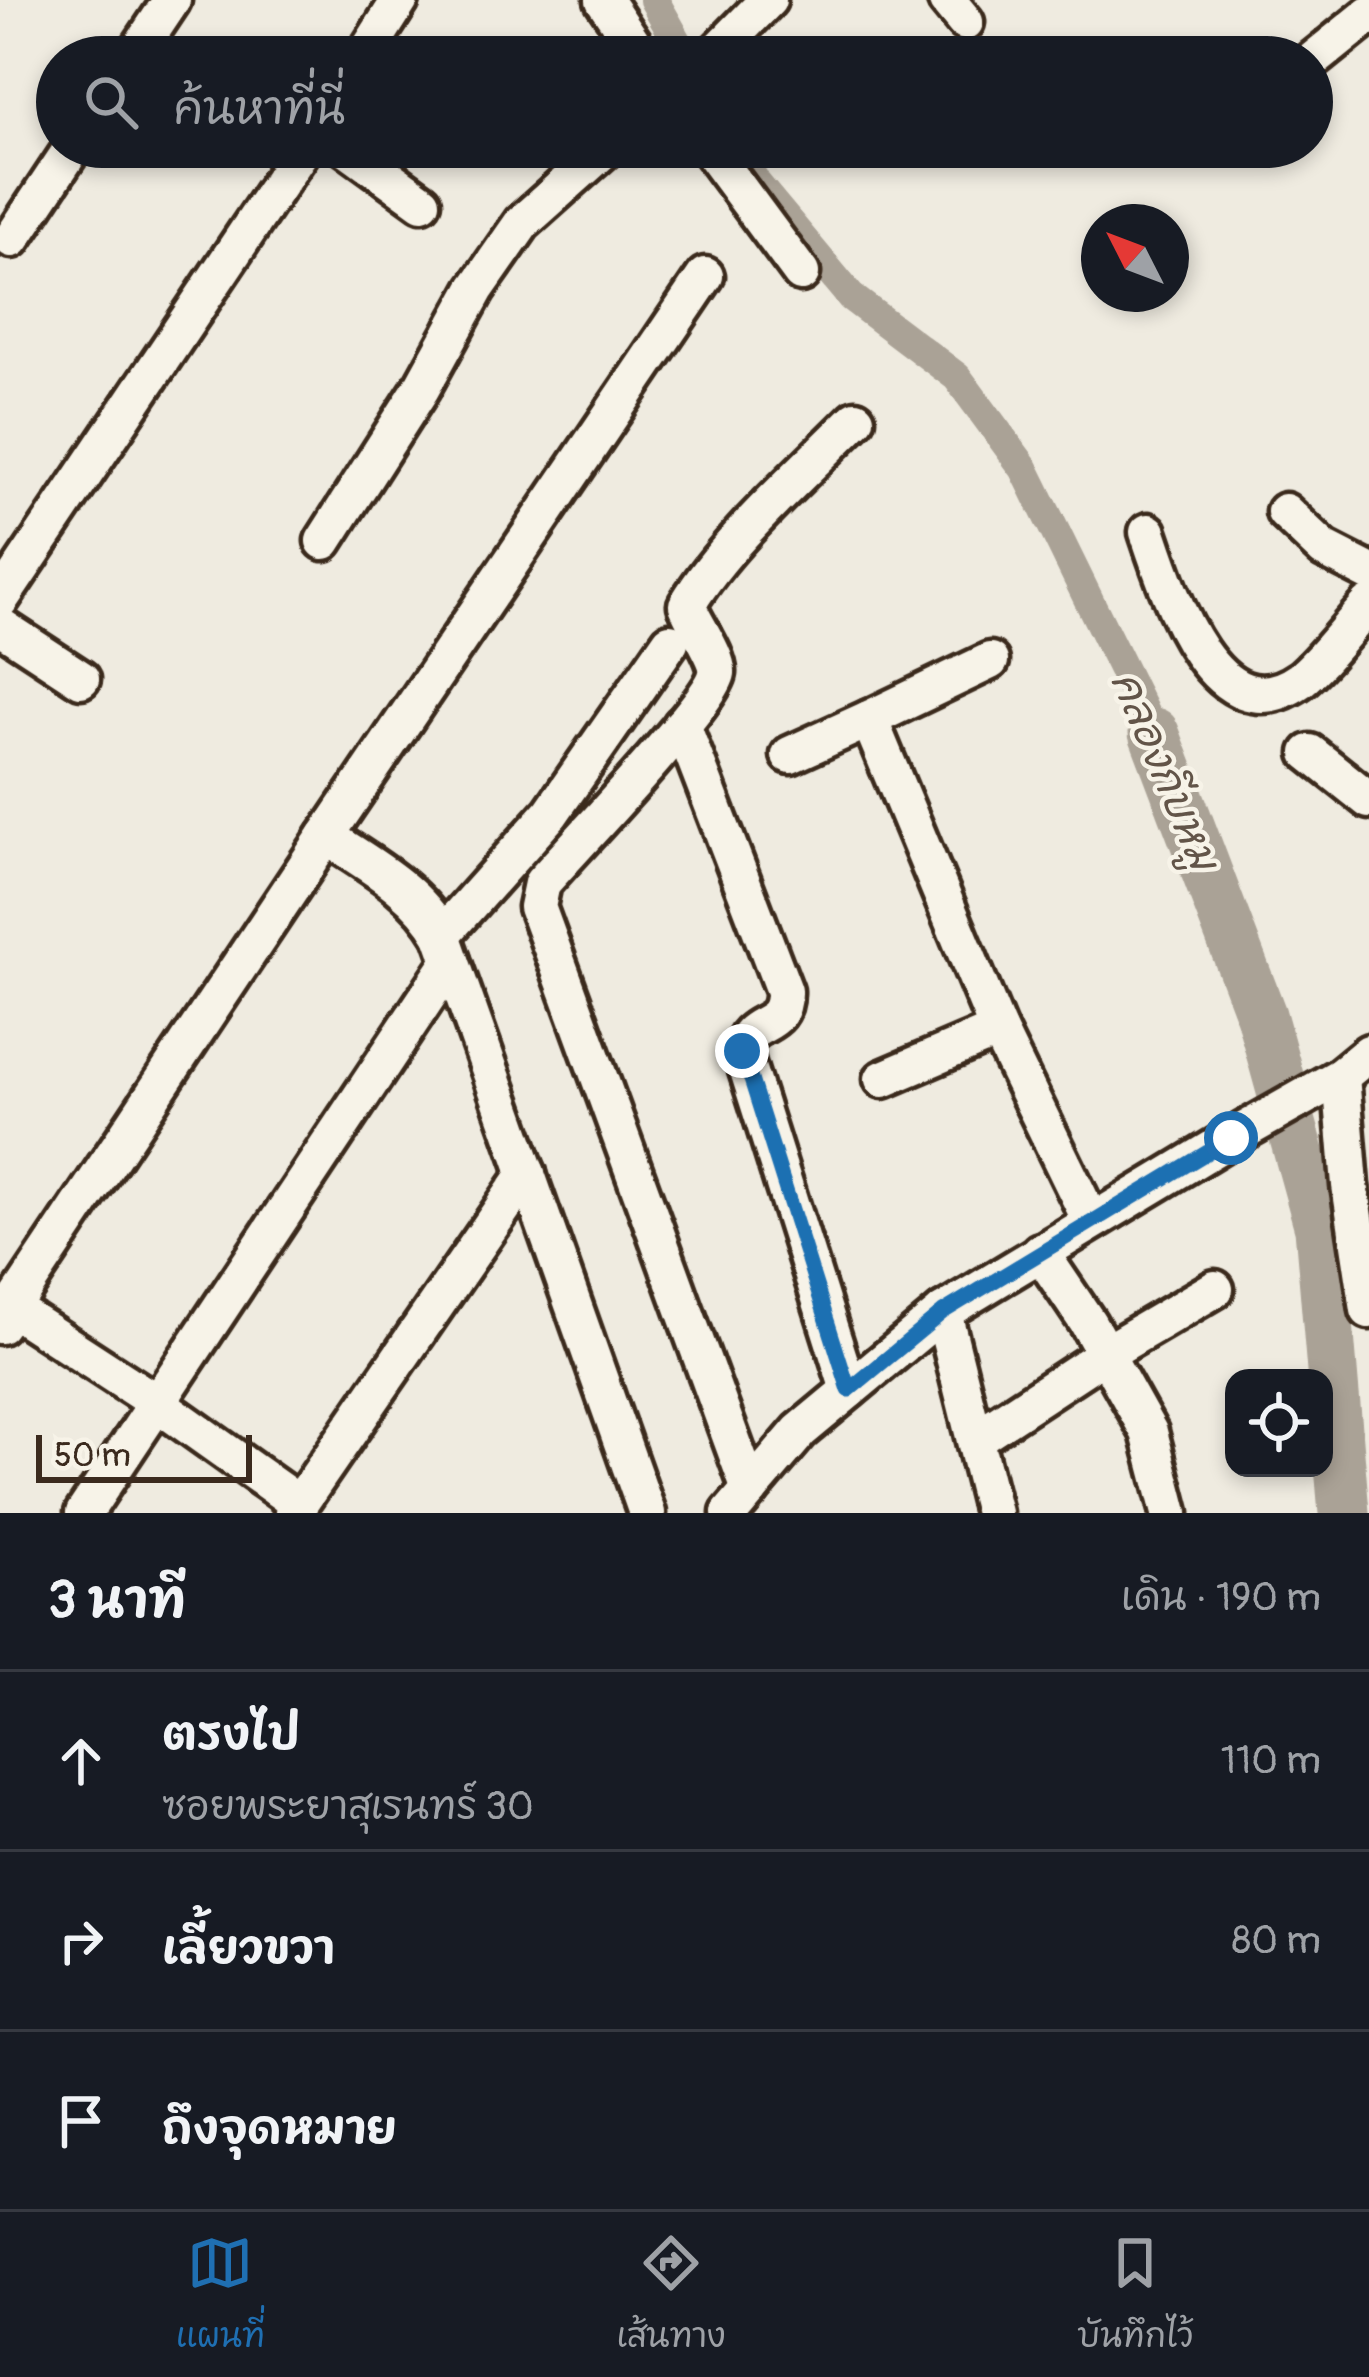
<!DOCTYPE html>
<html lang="th">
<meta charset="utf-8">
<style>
:root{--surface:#171b24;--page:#242831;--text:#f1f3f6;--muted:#9ea1a6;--line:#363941;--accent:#1f6fb2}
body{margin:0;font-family:Pangolin,"Playpen Sans Thai",sans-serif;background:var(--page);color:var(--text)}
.controls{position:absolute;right:36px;bottom:36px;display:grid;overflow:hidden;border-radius:24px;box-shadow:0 6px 18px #0003}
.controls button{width:108px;height:108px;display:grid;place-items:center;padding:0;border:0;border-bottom:3px solid var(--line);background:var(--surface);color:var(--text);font:60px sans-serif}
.compass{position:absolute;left:1081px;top:204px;width:108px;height:108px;border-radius:50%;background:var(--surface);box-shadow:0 6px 18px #0003;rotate:312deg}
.scale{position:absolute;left:36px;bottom:30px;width:216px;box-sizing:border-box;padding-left:12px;border:6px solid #3b2a1e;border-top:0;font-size:33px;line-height:42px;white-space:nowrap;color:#3b2a1e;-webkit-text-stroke:9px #f7f3e8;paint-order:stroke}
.stop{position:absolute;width:36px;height:36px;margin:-27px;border:9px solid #1f6fb2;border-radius:50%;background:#fff}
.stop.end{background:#1f6fb2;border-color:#fff;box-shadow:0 3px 12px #0008}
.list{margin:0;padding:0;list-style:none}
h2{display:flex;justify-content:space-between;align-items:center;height:156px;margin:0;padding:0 48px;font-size:51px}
h2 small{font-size:39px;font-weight:400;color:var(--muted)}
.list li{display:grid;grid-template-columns:78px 1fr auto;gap:36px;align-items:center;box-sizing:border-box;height:180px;padding:0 48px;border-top:3px solid var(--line)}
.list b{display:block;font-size:45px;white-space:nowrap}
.list p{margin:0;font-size:39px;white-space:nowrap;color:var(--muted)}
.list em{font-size:39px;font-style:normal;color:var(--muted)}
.icon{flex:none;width:66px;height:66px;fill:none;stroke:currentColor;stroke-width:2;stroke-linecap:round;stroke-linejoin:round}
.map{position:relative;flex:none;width:1369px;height:1513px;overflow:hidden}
.search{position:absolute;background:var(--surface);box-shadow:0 6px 18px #0003;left:36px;right:36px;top:36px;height:132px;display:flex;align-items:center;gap:30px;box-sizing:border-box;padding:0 42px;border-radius:66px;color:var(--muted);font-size:45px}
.sheet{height:696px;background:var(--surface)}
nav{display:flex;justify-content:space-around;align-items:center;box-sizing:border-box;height:168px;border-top:3px solid var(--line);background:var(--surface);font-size:33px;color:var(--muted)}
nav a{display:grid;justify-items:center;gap:6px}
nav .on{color:var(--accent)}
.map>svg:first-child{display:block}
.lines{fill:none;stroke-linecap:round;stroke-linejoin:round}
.canal{stroke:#aaa296;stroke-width:30}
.river{stroke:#aaa296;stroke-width:51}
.minor-casing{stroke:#3b2a1e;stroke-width:45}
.minor{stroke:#f7f3e8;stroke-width:36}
.route{stroke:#1f6fb2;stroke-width:15}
.labels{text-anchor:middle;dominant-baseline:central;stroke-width:9;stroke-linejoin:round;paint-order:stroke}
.water-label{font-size:42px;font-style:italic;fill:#625448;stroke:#f7f3e8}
</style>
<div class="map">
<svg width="1369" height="1513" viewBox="0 0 1369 1513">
<rect width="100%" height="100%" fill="#efebe0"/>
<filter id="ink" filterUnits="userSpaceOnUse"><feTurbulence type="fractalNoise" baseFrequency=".00833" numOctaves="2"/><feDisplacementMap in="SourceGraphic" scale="24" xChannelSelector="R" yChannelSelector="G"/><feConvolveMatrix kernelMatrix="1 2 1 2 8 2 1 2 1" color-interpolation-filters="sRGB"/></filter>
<g filter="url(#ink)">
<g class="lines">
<g class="canal">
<path d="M654 0 686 57"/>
<path d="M736 147 756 183 851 297 957 377 1024 468 1154 733"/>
</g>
<path class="river" d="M1154 733 1261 1015 1320 1228 1344 1513"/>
<defs>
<g id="minor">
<path d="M604 0 642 57"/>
<path d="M947 0 965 22"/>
<path d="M713 56 768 0"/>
<path d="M134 57 172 0"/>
<path d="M364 57 400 0"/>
<path d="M1312 61 1369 15"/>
<path d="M346 147 422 202"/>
<path d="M708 147 801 273"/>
<path d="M12 239 73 147"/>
<path d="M1285 512 1324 549 1369 572"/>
<path d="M1148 532C1167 589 1215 740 1300 680 1320 665 1350 625 1369 605"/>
<path d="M324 541 421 389 476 289 522 223 607 147"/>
<path d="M0 600 304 147"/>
<path d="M0 626 81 679"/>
<path d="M990 661 869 719 998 1030 1091 1221"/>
<path d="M682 725 784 991C785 1033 749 1015 742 1051L849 1390"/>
<path d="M1310 753 1369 800"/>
<path d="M790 755 869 719"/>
<path d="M326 836 705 276"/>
<path d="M442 935 551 813 670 642"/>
<path d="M1341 1076 1350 1185 1369 1310"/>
<path d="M883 1079 998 1030"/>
<path d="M1040 1252 1088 1323 1149 1432 1170 1513"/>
<path d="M11 1308 157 1403 299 1504"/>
<path d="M943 1312 993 1513"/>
<path d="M0 1325 326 836C368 864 416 889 442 935L647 1513"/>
<path d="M975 1439 1106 1353 1215 1289"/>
<path d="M750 1490 537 907 542 883C570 851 713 701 717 673 719 658 693 622 687 605 726 540 802 474 856 419"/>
<path d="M84 1513 451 961"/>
<path d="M293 1513 527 1173"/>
<path d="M730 1513 800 1431 943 1312 1231 1138 1341 1076 1369 1053"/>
</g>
</defs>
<use href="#minor" class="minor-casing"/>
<use href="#minor" class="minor"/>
</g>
</g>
<g class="lines" filter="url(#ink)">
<path class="route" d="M742 1051 849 1390 943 1312 1231 1138"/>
</g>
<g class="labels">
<g class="water-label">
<text transform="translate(1164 771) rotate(67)">คลองกีบหมู</text>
</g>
</g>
</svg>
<div class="controls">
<button><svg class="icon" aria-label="locate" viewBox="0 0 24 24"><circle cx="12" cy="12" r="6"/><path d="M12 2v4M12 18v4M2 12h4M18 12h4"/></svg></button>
</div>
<svg class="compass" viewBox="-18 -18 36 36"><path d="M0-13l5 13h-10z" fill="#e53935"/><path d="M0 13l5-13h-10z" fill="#9ea1a6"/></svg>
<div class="scale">50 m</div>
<div class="stop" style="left:1231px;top:1138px"></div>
<div class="stop end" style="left:742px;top:1051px"></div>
<div class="search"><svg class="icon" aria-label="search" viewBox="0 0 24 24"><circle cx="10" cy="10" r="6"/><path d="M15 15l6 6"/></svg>ค้นหาที่นี่</div>
</div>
<section class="sheet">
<h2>3 นาที<small>เดิน · 190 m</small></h2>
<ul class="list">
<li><svg class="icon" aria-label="ahead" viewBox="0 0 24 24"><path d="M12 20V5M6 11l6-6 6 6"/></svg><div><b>ตรงไป</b><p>ซอยพระยาสุเรนทร์ 30</p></div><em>110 m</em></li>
<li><svg class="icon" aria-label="right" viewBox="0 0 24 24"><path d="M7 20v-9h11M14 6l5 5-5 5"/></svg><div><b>เลี้ยวขวา</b></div><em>80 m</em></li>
<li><svg class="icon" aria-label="arrive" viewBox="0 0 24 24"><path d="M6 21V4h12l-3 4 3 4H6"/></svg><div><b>ถึงจุดหมาย</b></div></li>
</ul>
</section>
<nav>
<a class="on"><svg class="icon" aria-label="map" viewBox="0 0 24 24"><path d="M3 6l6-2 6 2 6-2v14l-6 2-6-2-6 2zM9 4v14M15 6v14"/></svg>แผนที่</a>
<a><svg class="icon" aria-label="directions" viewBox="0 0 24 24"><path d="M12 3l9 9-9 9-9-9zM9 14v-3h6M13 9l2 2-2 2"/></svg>เส้นทาง</a>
<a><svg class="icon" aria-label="saved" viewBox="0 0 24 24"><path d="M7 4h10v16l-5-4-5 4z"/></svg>บันทึกไว้</a>
</nav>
